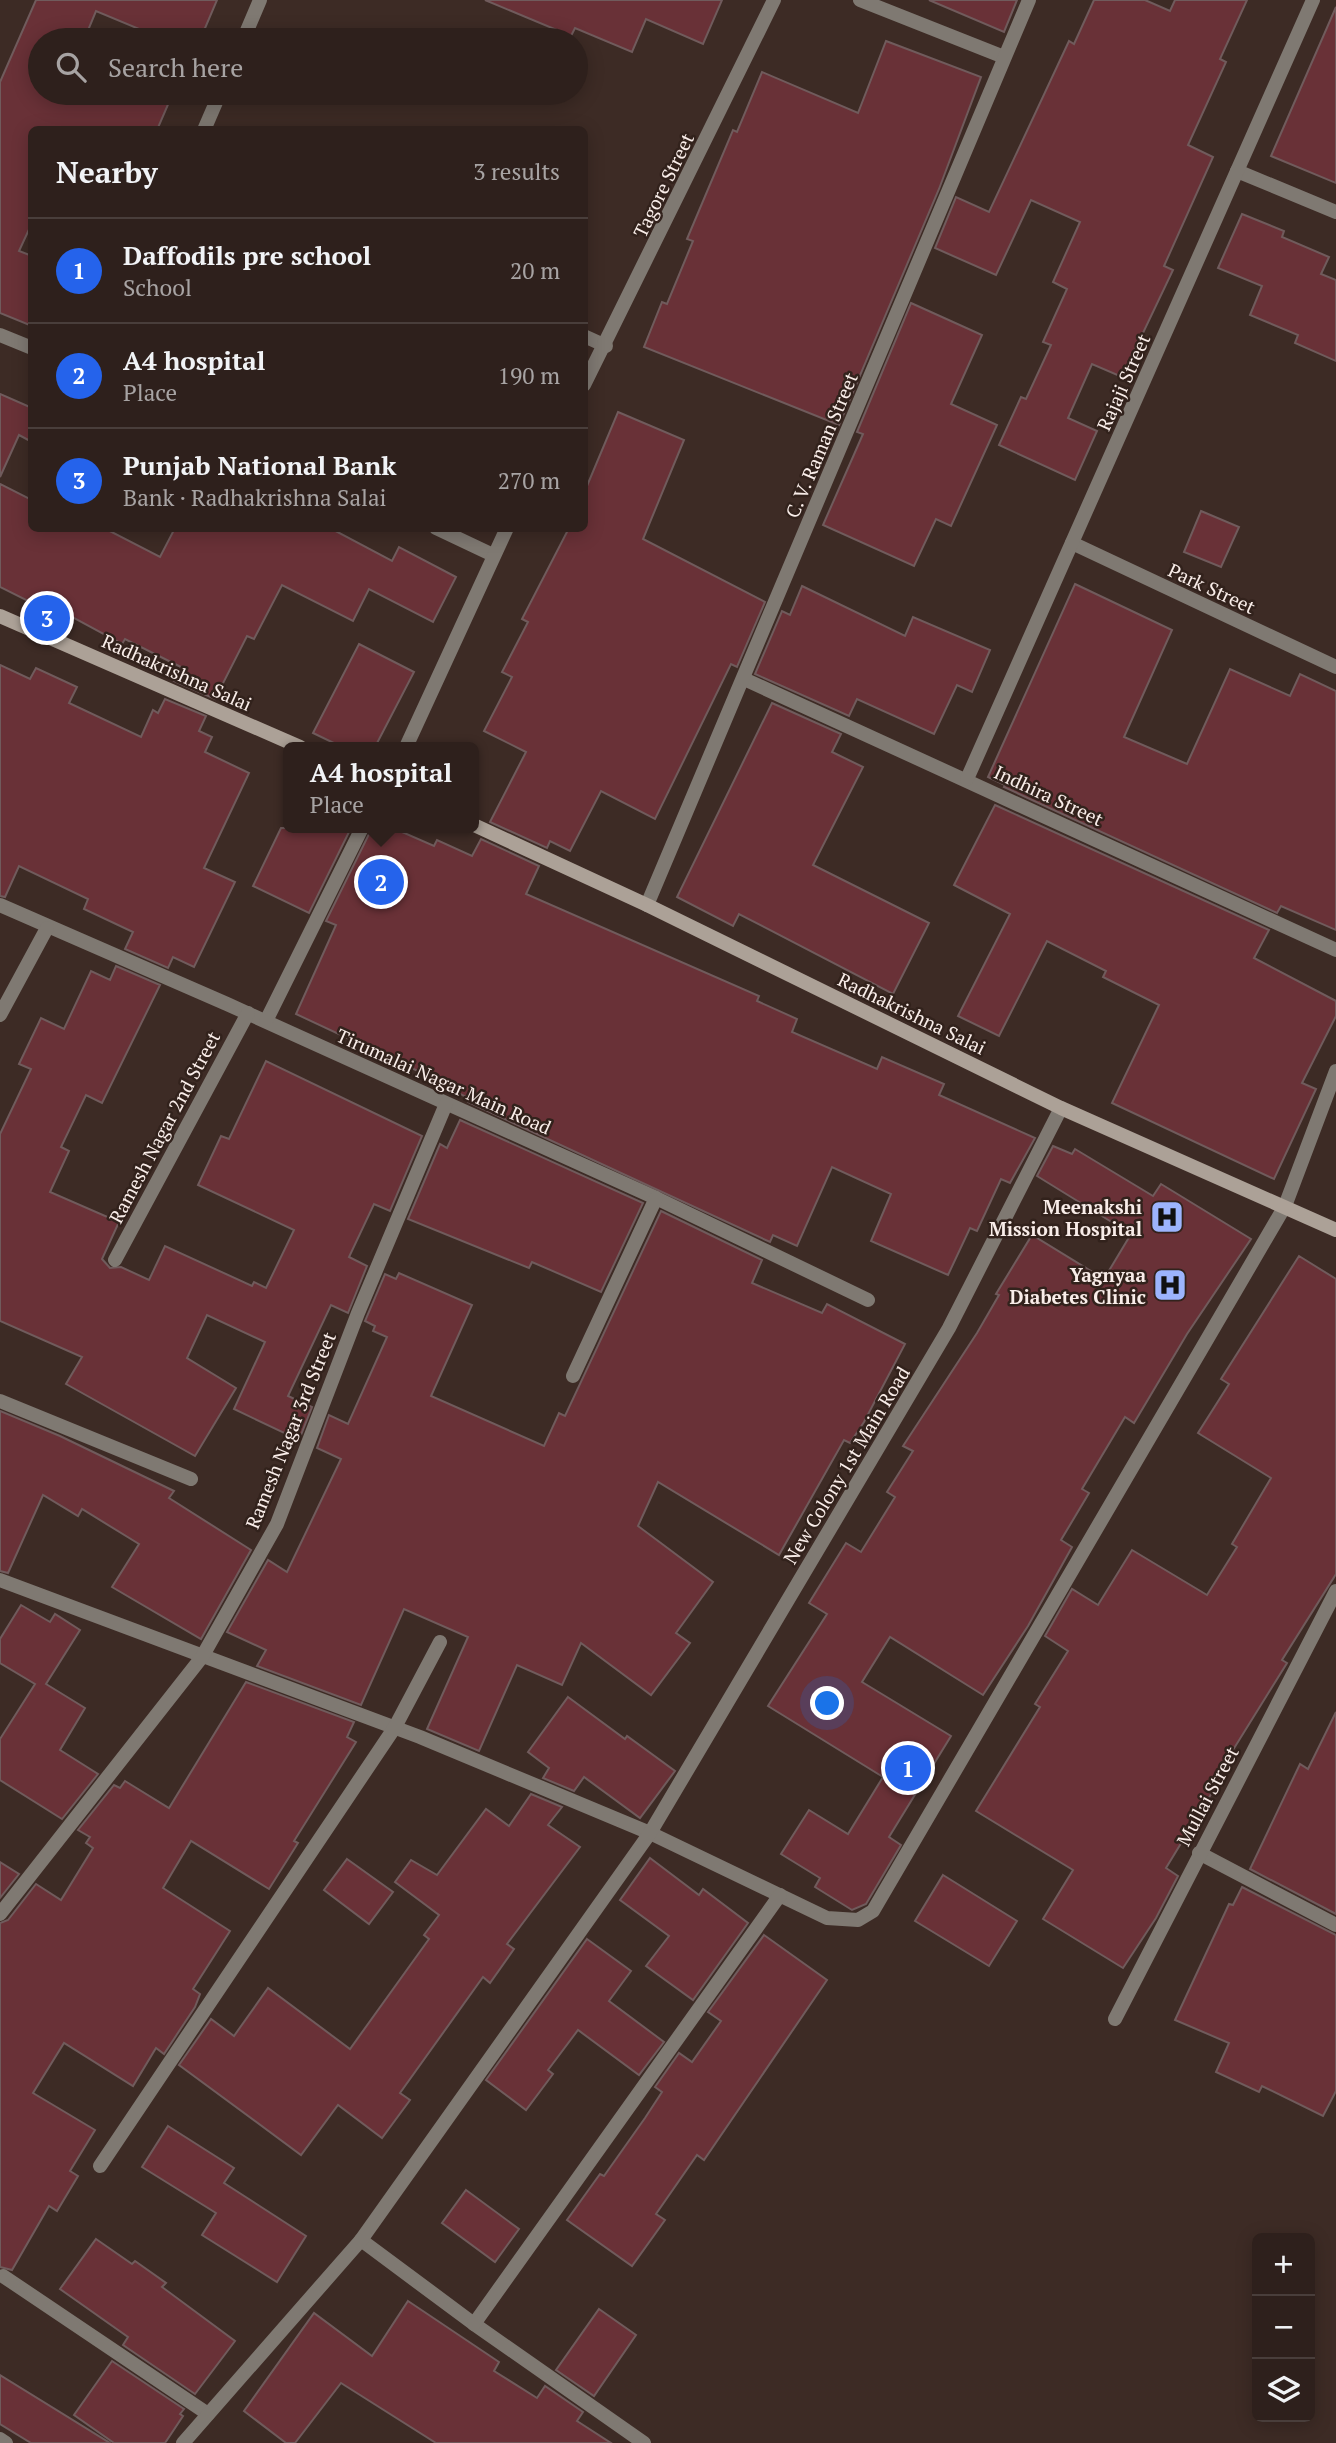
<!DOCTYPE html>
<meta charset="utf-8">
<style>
:root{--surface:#2e201c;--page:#3a2d29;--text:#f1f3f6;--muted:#a7a3a3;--line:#493e3b;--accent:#2563eb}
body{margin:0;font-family:"PT Serif",serif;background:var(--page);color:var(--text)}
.controls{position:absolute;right:21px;bottom:21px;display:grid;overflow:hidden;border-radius:10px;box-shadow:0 4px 18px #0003}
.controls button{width:63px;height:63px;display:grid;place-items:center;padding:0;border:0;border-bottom:2px solid var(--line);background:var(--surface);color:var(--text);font:35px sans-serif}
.you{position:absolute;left:828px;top:1704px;width:24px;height:24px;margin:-18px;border:5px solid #fff;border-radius:50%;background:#1a73e8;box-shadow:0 0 0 10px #1a73e833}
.badge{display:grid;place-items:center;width:46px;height:46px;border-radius:50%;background:var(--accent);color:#fff;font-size:23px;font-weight:700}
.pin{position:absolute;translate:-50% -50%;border:4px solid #fff;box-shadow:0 2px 7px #0006}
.popup{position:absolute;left:283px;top:742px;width:196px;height:91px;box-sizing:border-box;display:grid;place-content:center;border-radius:10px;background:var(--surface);filter:drop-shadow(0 2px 5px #0005);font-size:23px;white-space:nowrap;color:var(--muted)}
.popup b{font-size:26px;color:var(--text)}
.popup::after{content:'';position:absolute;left:50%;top:100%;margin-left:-14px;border:14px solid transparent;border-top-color:var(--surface)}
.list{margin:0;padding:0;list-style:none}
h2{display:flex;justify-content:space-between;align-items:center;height:91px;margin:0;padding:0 28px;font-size:30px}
h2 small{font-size:23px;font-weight:400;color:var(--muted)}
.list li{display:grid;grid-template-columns:46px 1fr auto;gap:21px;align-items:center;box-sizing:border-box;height:105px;padding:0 28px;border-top:2px solid var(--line)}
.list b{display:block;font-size:26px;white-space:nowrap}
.list p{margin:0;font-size:23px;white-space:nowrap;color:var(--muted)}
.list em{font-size:23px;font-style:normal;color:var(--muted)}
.icon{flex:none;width:38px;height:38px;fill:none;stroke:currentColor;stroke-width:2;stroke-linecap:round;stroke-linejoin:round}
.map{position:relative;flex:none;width:1336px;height:2443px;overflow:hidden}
.search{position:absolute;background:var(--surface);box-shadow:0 4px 18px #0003;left:28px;top:28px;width:560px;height:77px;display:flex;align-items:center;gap:18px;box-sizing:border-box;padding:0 24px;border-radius:38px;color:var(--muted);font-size:26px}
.panel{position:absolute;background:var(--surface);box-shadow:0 4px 18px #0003;left:28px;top:126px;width:560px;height:406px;border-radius:10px}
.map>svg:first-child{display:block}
.building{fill:#693137;stroke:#705b5c;stroke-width:2}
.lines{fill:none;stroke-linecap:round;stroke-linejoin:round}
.street{stroke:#7f7972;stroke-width:14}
.secondary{stroke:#aca197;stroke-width:14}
.labels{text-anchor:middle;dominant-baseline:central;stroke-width:5;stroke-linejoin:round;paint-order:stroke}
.street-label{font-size:19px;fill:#f9ede9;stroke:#32221c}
.poi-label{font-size:19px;font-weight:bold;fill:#f9ede9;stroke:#32221c;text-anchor:end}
</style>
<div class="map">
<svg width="1336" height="2443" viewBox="0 0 1336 2443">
<rect width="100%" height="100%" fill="#3d2b25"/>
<g class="building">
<path d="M36 0H217L200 40H140L144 31 96 11 84 40H40V93H173L157 130H32V223L19 251 32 256V326L0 313V82Z"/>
<path d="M485 0H722L703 44 646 19 632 52 575 28 571 36Z"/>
<path d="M929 0H1017L1004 32Z"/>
<path d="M1094 0H1145L1170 11 1175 0H1247L1220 59 1226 62 1188 145 1213 157 1164 266 1173 270 1122 377 1092 364 1068 418 1097 431 1075 480 999 445 1021 397 1026 399 1051 345 1043 342 1067 289 1053 282 1080 222 1031 200 996 275 935 248 956 197 989 212 1069 41 1074 44Z"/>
<path d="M1336 7V183L1271 156Z"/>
<path d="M886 41 981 77 939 189 839 425 644 347 662 302 667 304 693 241 687 239 733 130 737 132 762 72 858 113Z"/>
<path d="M1242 214 1284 231 1282 237 1329 257 1321 274 1336 280V361L1295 343 1298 335 1250 315 1262 286 1218 268Z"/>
<path d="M911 303 982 335 951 404 997 425 951 526 936 519 914 566 823 525 863 434 857 432Z"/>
<path d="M0 394 32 408V442L19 435 0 477Z"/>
<path d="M618 412 684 440 643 539 765 602 737 667 731 664 655 819 601 791 570 851 550 841 547 848 490 822 526 752 484 731 512 677 502 672 528 622 522 619 569 528H584V493Z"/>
<path d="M0 484 32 500V528H104L160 557 175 528H330L392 561 399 547 456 577 433 622 369 589 353 621 282 585 254 639 247 636 215 699 174 681 181 667 125 639 122 644 65 613 62 618 0 587Z"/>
<path d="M1201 511 1239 527 1221 567 1184 552Z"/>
<path d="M1075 584 1172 630 1124 737 1187 764 1230 669 1290 696 1300 674 1336 691V930L1281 906 1277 913 1004 787 1005 785 988 777Z"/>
<path d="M802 586 905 636 913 617 990 650 972 692 957 685 934 734 857 699 849 716 755 674 782 611 790 615Z"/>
<path d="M359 644 414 672 375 747H342L313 733Z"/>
<path d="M0 665 30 679 36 668 77 687 69 703 141 737 153 710 158 713 165 699 206 716 199 731 212 737 205 752 249 773 204 868 235 882 194 967 173 957 168 968 125 949 133 932 84 909 88 899 19 866 5 897 0 896Z"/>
<path d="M772 703 841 734 832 752 863 767 813 865 929 923 893 994 739 914 733 926 677 897Z"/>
<path d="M995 805 1269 930 1254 958 1336 1001V1016L1302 1083 1316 1089 1274 1179 1112 1103 1159 1005 1103 977 1106 971 1047 941 999 1036 958 1016 1010 914 954 885Z"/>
<path d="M281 828H351L309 913 253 886Z"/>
<path d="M372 828H393L434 846 437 840 472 856 481 839 539 866 526 894 759 996 757 1001 797 1019 792 1032 877 1069 882 1057 944 1084 939 1095 1035 1138 1010 1183 1001 1179 977 1231 970 1228 948 1275 871 1241 891 1194 832 1167 797 1246 773 1235 770 1242 468 1102 469 1098 433 1082 435 1079 296 1014 336 925 326 921Z"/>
<path d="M116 966 160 985 102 1103 86 1095 61 1147 69 1151 50 1192 119 1222 102 1259 110 1268 121 1267 149 1280 165 1246 252 1286 254 1282 266 1288 294 1230 198 1185 221 1136 229 1139 266 1061 422 1136 390 1211 374 1204 349 1257 367 1266 348 1313 331 1305 288 1396 312 1407 299 1440 234 1409 265 1342 207 1315 187 1358 236 1388 195 1456 66 1384 82 1357 0 1321V1134L31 1069 19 1064 41 1018 64 1029 91 971 110 980Z"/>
<path d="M460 1120 643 1203 601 1292 532 1262 529 1268 408 1219 440 1144 447 1148Z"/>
<path d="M1053 1146 1072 1154 1075 1149 1153 1196 1161 1184 1251 1239 1187 1334 1134 1423 1125 1417 1082 1489 1089 1493 1061 1540 1072 1547 1028 1626 983 1695 890 1637 862 1682 951 1736 889 1837 901 1845 866 1904 852 1910 815 1887 820 1878 781 1854 809 1810 848 1834 883 1777 768 1706 827 1614 809 1603 846 1543 861 1552 895 1497 887 1492 913 1451 903 1446 977 1333 999 1295 996 1294 1032 1235 1104 1279 1131 1234 1037 1176Z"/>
<path d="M661 1211 762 1260 752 1283 822 1313 827 1304 905 1344 864 1422 850 1443 844 1440 779 1555 658 1482 638 1526 713 1582 676 1633 690 1643 651 1695 581 1643 562 1685 517 1665 479 1751 427 1729 468 1637 404 1609 361 1705 257 1666 266 1650 227 1632 268 1560 287 1572 341 1459 317 1448 329 1415 348 1424 387 1337 373 1331 375 1326 365 1321 385 1274 396 1279 399 1273 472 1305 431 1396 544 1446 559 1413 565 1416Z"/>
<path d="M1299 1256 1336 1279V1574L1282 1660 1287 1663 1223 1766 1227 1768 1166 1868 1178 1876 1156 1918 1123 1968 1043 1919 1073 1870 976 1811 1040 1707 1035 1704 1068 1651 1045 1636 1072 1589 1098 1605 1132 1550 1207 1595 1237 1547 1232 1544 1271 1478 1198 1433 1229 1384 1221 1379Z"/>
<path d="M0 1411 60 1436 174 1491 169 1498 251 1550 201 1639 112 1587 139 1544 82 1509 78 1516 43 1495 8 1573 0 1571Z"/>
<path d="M21 1605 50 1622 55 1614 80 1630 46 1684 85 1708 60 1750 98 1774 62 1819 0 1780V1739L35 1684 0 1663V1639Z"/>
<path d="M246 1682 354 1722 347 1737 356 1742 294 1841 298 1843 269 1889 191 1841 163 1888 230 1931 193 1989 200 1994 195 2007 164 2054 156 2048 133 2086 64 2043 33 2093 95 2130 70 2171 78 2176 57 2211 49 2206 12 2270 0 2267V1923L8 1920 36 1884 61 1900 93 1848 86 1843 90 1837 78 1830 114 1785 120 1788 125 1781 169 1808Z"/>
<path d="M568 1697 625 1739 627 1736 675 1771 640 1818 584 1777 574 1791 543 1778 549 1768 528 1752Z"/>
<path d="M1336 1712V1914L1250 1869 1300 1764 1308 1769Z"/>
<path d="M531 1794 562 1807 548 1825 580 1847 507 1944 514 1949 490 1983 483 1977 400 2093 410 2100 382 2138 338 2105 301 2155 179 2065 211 2019 234 2036 268 1988 350 2049 429 1939 424 1935 439 1915 395 1882 411 1860 437 1875 486 1809 509 1826Z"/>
<path d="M650 1858 699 1895 703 1889 748 1923 693 2000 646 1966 669 1936 620 1900Z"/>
<path d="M347 1859 393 1892 369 1924 324 1890Z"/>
<path d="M0 1862 19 1874 0 1898Z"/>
<path d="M943 1875 1017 1921 989 1966 915 1921Z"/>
<path d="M1242 1887 1336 1935V2091L1323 2116 1262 2086 1259 2092 1216 2072 1229 2043 1175 2020 1229 1904 1233 1905Z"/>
<path d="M764 1935 827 1980 704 2160 697 2155 656 2214 665 2220 632 2266 567 2220 600 2174 604 2176 645 2118 662 2092 655 2087 679 2053 692 2062 721 2021 708 2012Z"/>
<path d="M587 1939 631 1971 609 2001 664 2042 639 2075 578 2030 548 2070 553 2074 526 2110 486 2080Z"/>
<path d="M168 2126 234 2168 224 2183 306 2236 277 2282 202 2235 216 2213 142 2167Z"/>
<path d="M466 2190 519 2229 495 2262 442 2223Z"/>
<path d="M96 2239 132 2264 135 2261 166 2283 162 2287 235 2341 195 2394 123 2345 128 2337 60 2289Z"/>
<path d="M408 2301 499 2362 494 2371 537 2398 545 2386 583 2412 577 2421 611 2443H436L341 2383 295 2443H286L244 2411 314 2313 372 2356Z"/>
<path d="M599 2309 636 2335 594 2396 556 2370Z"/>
<path d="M112 2361 184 2409 180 2414 183 2416 165 2443H114L74 2415Z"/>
<path d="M0 2375 110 2443H31L0 2424Z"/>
</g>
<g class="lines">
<g class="street">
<path d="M860 0 1004 57"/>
<path d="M243 40 260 0"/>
<path d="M204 130 220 93"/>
<path d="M1237 171 1336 212"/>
<path d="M0 335 32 348"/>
<path d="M584 336 606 346"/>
<path d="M584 385 774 0"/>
<path d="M436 528 493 555"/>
<path d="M1072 543 1336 667"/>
<path d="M744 679 1336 950"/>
<path d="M406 747 507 528"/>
<path d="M967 779 1313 0"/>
<path d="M0 905 227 1004 656 1198 868 1300"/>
<path d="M647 905 1029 0"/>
<path d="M0 1015 47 928"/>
<path d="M266 1021 362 828"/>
<path d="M115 1260 248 1013"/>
<path d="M573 1376 656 1198"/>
<path d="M0 1401 191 1479"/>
<path d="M0 1580 420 1737 650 1833 827 1918 858 1920 873 1911 1285 1206 1336 1071"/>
<path d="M1199 1853 1336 1925"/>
<path d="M0 1914 202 1657 277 1524 358 1313 446 1104"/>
<path d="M1115 2019 1336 1591"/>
<path d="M100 2166 395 1727 440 1642"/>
<path d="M361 2240 474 2324 644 2443"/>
<path d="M3 2276 208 2414"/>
<path d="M474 2324 780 1895"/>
<path d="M0 2439 6 2443"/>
<path d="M183 2443 361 2240 650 1833 949 1328 1061 1108"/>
</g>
<g class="secondary">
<path d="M0 616 300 747"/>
<path d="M474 825 647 905 1061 1108 1336 1230"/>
</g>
</g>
<defs>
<symbol id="hospital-square" viewBox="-11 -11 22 22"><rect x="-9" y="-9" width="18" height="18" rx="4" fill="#9cb4fd" stroke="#32221c"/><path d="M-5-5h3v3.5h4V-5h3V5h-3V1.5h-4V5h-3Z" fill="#111"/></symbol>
</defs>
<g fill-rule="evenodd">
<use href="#hospital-square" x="1148" y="1198" width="38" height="38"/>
<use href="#hospital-square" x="1151" y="1266" width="38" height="38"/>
</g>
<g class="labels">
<g class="street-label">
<text transform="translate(663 185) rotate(-64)">Tagore Street</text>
<text transform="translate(1123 382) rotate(-66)">Rajaji Street</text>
<text transform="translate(821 445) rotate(-67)">C. V. Raman Street</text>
<text transform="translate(1212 588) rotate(25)">Park Street</text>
<text transform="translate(177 672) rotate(24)">Radhakrishna Salai</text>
<text transform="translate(1049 795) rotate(25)">Indhira Street</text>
<text transform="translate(912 1013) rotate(26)">Radhakrishna Salai</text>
<text transform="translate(444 1081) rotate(24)">Tirumalai Nagar Main Road</text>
<text transform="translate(164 1127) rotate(-62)">Ramesh Nagar 2nd Street</text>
<text transform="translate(290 1430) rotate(-68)">Ramesh Nagar 3rd Street</text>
<text transform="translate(846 1465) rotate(-59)">New Colony 1st Main Road</text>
<text transform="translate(1207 1796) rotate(-62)">Mullai Street</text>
</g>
<g class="poi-label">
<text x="1142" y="1206">Meenakshi<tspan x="1142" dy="22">Mission Hospital</tspan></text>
<text x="1146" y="1274">Yagnyaa<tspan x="1146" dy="22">Diabetes Clinic</tspan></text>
</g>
</g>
</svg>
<div class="controls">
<button>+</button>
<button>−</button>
<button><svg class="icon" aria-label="layers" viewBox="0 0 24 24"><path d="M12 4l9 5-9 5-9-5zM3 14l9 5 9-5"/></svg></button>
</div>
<div class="you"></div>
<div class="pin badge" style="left:908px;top:1768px">1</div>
<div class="pin badge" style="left:381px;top:882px">2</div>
<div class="popup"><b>A4 hospital</b>Place</div>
<div class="pin badge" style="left:47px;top:618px">3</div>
<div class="search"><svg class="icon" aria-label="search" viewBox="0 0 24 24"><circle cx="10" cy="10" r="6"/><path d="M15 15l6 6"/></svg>Search here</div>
<section class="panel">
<h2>Nearby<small>3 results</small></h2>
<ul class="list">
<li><span class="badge">1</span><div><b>Daffodils pre school</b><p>School</p></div><em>20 m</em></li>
<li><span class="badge">2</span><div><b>A4 hospital</b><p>Place</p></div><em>190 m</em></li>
<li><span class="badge">3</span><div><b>Punjab National Bank</b><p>Bank · Radhakrishna Salai</p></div><em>270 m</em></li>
</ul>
</section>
</div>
